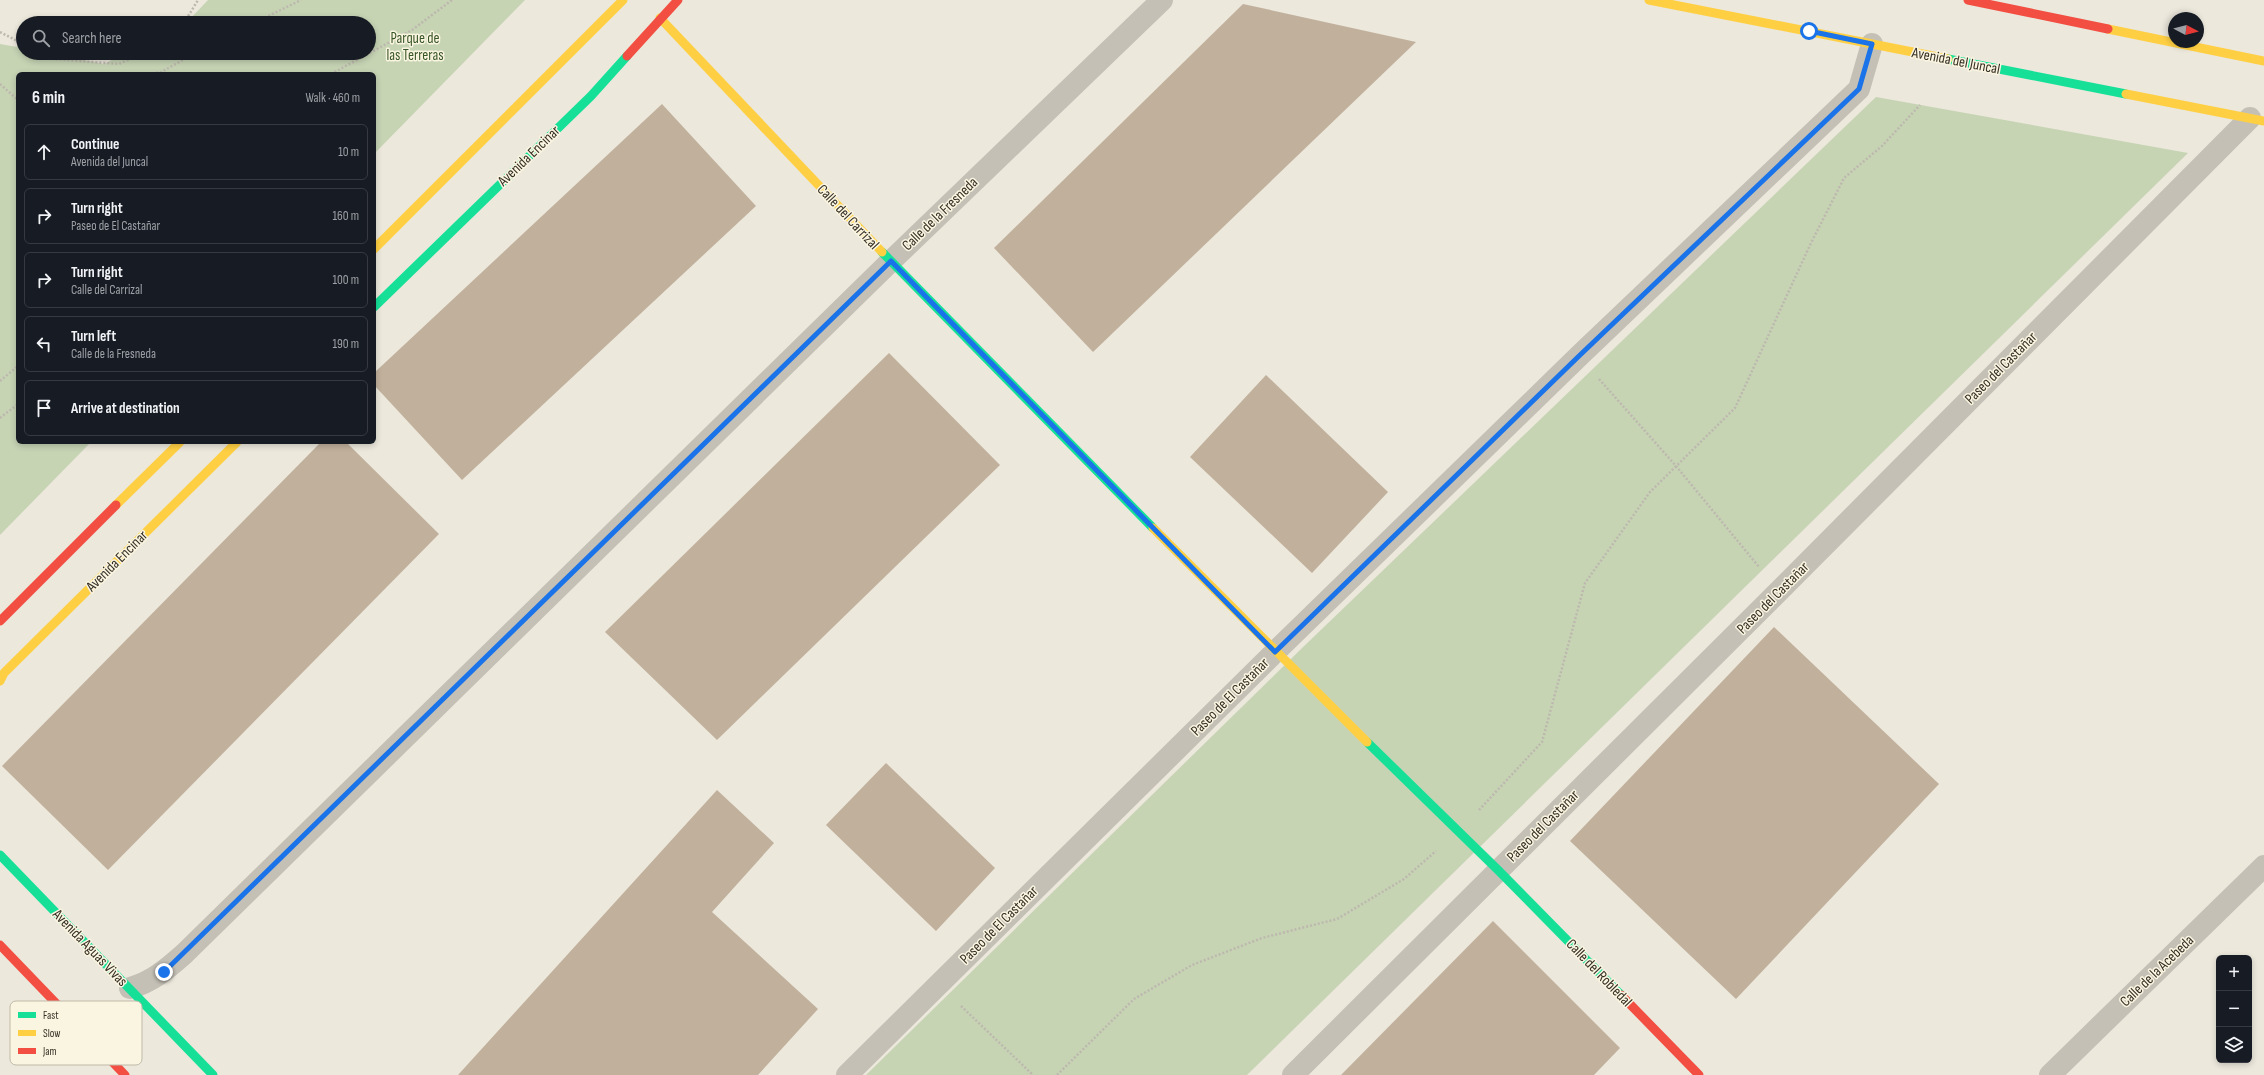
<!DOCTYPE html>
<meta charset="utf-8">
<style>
:root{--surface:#171b24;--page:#20242c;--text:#f1f3f6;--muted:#9ea1a6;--line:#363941}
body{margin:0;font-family:"Sofia Sans Condensed",sans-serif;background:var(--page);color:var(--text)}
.controls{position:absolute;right:12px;bottom:12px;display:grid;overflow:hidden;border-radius:6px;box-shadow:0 2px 6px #0003}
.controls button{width:36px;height:36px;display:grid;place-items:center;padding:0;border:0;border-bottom:1px solid var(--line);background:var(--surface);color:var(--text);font:20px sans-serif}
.compass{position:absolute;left:2168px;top:12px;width:36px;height:36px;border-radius:50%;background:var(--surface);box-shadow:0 2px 6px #0003;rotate:97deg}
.stop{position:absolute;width:12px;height:12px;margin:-9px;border:3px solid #1a73e8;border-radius:50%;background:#fff}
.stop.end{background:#1a73e8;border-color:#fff;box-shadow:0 1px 4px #0008}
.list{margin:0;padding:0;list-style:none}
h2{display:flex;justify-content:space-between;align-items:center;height:52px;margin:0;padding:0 16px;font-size:17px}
h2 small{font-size:13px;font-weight:400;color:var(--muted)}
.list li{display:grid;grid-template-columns:26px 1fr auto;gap:12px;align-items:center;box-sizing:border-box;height:56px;margin:0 8px 8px;padding:0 8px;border:1px solid var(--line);border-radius:6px}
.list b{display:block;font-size:15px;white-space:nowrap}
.list p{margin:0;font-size:13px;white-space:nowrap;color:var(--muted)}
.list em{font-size:13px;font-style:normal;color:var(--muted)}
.icon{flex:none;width:22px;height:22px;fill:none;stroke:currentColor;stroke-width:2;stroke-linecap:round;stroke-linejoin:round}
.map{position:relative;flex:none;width:2264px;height:1075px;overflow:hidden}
.search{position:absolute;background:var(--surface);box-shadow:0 2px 6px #0003;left:16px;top:16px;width:360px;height:44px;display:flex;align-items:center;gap:10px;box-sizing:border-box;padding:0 14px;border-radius:22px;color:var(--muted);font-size:15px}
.panel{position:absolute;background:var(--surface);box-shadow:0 2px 6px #0003;left:16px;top:72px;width:360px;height:372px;border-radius:6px}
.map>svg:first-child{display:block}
.green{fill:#c6d4b4}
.building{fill:#c1b09c}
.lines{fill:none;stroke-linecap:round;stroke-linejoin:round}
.path{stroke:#bdb8ae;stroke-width:2.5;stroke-dasharray:2 2;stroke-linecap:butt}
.street{stroke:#c4c0b6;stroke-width:22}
.fast{stroke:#16e098;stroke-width:9}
.slow{stroke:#ffcf43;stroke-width:9}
.jam{stroke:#f24e42;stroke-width:9}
.route{stroke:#1a73e8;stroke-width:5}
.labels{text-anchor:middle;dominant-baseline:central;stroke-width:3;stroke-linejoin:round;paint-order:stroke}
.park-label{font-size:15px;fill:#385526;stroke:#faf5e1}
.street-label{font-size:15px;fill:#352e24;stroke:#faf5e1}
.key{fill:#faf5e1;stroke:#bfb9a8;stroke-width:1}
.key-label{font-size:11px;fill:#352e24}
</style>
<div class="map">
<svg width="2264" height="1075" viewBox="0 0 2264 1075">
<rect width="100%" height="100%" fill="#ece8dc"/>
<g class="green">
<path d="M208 0H525L374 154V74H18V442H91L0 535V44L23 48V53H48L104 64 125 53H369V23H183L189 20Z"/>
<path d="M1876 97 2188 153 1247 1075H866L1300 650Z"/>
</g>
<g class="building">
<path d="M1243 4 1416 42 1093 352 994 248Z"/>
<path d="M662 104 756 206 462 480 374 385V373Z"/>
<path d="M889 353 1000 465 717 740 605 632Z"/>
<path d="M1266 375 1388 492 1312 573 1190 457Z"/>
<path d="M321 442H346L439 534 108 870 2 766Z"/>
<path d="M1774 627 1939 784 1736 999 1570 841Z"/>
<path d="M886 763 995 868 936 931 826 825Z"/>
<path d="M717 790 774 843 712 912 818 1009 758 1075H458Z"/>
<path d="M1493 921 1620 1048 1594 1075H1341Z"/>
</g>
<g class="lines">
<g class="path">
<path d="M184 23 198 0"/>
<path d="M254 23 301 0"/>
<path d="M0 32 23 44"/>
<path d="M41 53 52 59 119 64 144 53"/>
<path d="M148 74 161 72 196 53"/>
<path d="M331 74 412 30 452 0"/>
<path d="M0 84 18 100"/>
<path d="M1599 379 1676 466 1759 567"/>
<path d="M0 381 18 366"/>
<path d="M0 418 18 404"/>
<path d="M1479 810 1542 742 1585 583 1650 492 1735 408 1811 243 1844 178 1882 146 1920 105"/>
<path d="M961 1006 1033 1075"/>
<path d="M1057 1075 1134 999 1192 965 1262 938 1337 919 1404 879 1436 851"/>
</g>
<g class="street">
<path d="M130 988C152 982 167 969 184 954L891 261 1162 0"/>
<path d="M847 1075 1275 652 1579 356 1859 89 1872 44"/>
<path d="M1293 1075 1779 591 2250 118"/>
<path d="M2050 1075 2264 866"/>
</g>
<g class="fast">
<path d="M1948 59 2126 94"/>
<path d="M882 252 1153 528"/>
<path d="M374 307 591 96 627 56"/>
<path d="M1367 742 1499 871 1621 995"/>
<path d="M0 855 213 1075"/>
</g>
<g class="slow">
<path d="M1649 0 1948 59"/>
<path d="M660 18 882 252"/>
<path d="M2108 29 2264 61"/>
<path d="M2126 94 2264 121"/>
<path d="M374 249 623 0"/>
<path d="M116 505 180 442"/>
<path d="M1153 528 1367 742"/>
<path d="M0 681 4 673 237 442"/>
</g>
<g class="jam">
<path d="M1968 0 2108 29"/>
<path d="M627 56 678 0"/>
<path d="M0 621 116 505"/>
<path d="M0 945 125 1075"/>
<path d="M1621 995 1699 1075"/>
</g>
</g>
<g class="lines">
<path class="route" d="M164 972 891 261 1275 652 1579 356 1859 89 1872 44 1809 31"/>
</g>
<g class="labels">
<g class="park-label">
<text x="415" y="38">Parque de<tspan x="415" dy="17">las Terreras</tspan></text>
</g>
<g class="street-label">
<text transform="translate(1956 61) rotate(11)">Avenida del Juncal</text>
<text transform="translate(529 156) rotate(-44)">Avenida Encinar</text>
<text transform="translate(940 214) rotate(-44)">Calle de la Fresneda</text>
<text transform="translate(848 217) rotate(47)">Calle del Carrizal</text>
<text transform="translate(2001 368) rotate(-45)">Paseo del Castañar</text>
<text transform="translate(117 561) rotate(-45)">Avenida Encinar</text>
<text transform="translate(1773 598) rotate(-45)">Paseo del Castañar</text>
<text transform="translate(1230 697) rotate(-45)">Paseo de El Castañar</text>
<text transform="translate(1543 826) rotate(-45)">Paseo del Castañar</text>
<text transform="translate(999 925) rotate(-45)">Paseo de El Castañar</text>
<text transform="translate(90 948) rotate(46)">Avenida Aguas Vivas</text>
<text transform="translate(2157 971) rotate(-44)">Calle de la Acebeda</text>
<text transform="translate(1599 973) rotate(46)">Calle del Robledal</text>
</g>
</g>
<rect x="10" y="1001" width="132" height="64" rx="6" class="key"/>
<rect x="18" y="1012" width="18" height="6" fill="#16e098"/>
<rect x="18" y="1030" width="18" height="6" fill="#ffcf43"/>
<rect x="18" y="1048" width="18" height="6" fill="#f24e42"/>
<g class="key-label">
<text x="43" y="1019">Fast</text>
<text x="43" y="1037">Slow</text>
<text x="43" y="1055">Jam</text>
</g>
</svg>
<div class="controls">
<button>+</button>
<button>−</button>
<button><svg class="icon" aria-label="layers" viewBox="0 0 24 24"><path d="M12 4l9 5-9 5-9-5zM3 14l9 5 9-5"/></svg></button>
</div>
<svg class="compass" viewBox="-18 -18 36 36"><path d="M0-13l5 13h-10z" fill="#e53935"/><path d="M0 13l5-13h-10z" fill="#9ea1a6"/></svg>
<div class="stop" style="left:1809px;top:31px"></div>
<div class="stop end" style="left:164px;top:972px"></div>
<div class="search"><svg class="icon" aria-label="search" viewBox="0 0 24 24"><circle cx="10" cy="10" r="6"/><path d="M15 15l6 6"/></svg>Search here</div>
<section class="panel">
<h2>6 min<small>Walk · 460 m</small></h2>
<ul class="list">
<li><svg class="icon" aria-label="ahead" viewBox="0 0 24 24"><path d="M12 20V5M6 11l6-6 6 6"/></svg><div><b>Continue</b><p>Avenida del Juncal</p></div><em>10 m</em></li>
<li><svg class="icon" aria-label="right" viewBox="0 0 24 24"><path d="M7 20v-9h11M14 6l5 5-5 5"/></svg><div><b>Turn right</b><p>Paseo de El Castañar</p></div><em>160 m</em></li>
<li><svg class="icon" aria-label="right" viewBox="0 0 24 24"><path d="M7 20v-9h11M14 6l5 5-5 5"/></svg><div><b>Turn right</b><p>Calle del Carrizal</p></div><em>100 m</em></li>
<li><svg class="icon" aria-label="left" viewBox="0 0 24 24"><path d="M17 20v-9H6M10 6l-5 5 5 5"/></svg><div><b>Turn left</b><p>Calle de la Fresneda</p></div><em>190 m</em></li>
<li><svg class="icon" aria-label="arrive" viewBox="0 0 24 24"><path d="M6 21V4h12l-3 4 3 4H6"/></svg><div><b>Arrive at destination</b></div></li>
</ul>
</section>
</div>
